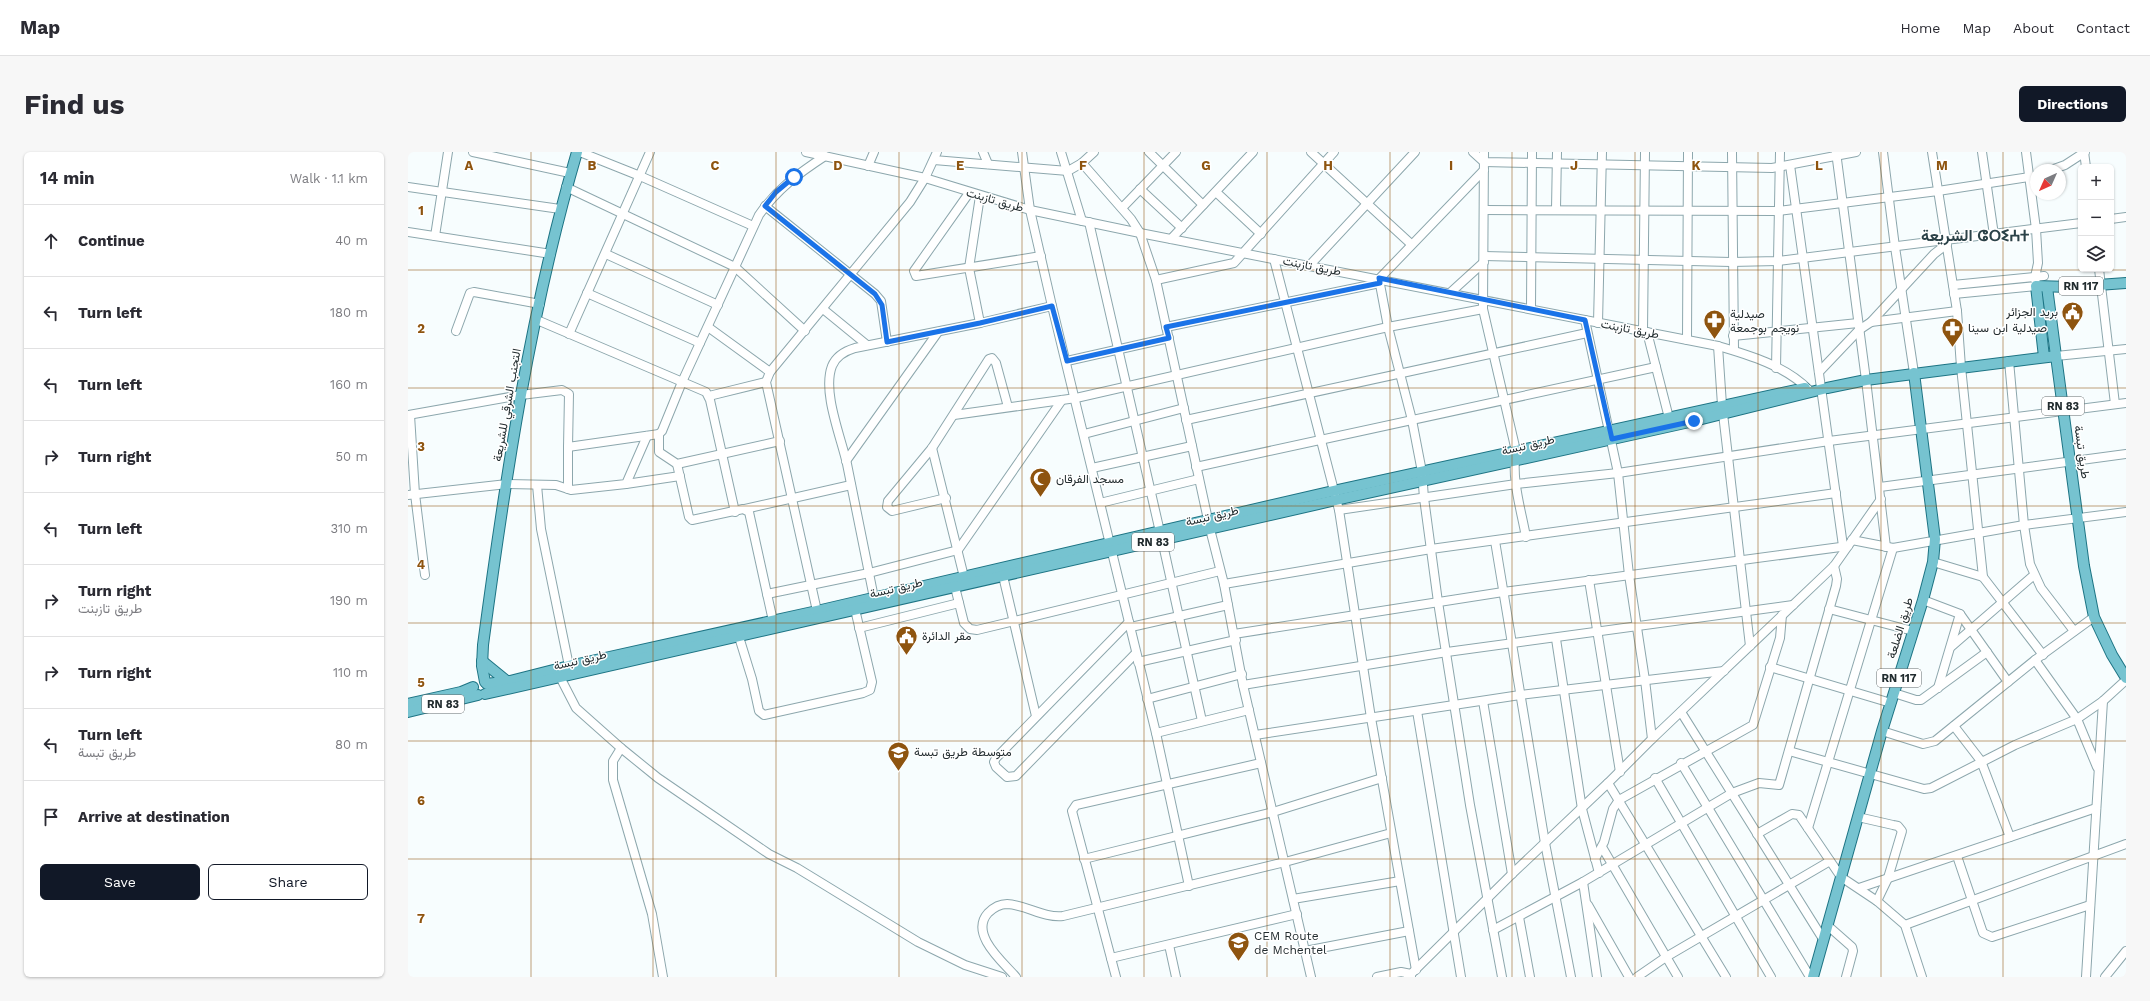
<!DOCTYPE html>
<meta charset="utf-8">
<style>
:root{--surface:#fff;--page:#f7f7f7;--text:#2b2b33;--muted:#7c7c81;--line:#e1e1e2;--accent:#111827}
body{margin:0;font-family:"Work Sans",Vazirmatn,"Noto Sans Tifinagh",sans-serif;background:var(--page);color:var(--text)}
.controls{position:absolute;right:12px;top:12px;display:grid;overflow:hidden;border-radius:6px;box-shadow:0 1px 3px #0004}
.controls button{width:36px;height:36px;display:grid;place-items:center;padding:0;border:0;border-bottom:1px solid var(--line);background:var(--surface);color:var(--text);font:20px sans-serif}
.compass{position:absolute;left:1622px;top:12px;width:36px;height:36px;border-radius:50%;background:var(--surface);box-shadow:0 1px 3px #0004;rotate:225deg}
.stop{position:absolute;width:12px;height:12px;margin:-9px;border:3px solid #1a73e8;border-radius:50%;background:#fff}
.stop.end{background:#1a73e8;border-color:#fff;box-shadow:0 1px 4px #0008}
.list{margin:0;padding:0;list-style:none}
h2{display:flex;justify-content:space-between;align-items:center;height:52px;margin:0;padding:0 16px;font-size:17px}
h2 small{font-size:13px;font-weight:400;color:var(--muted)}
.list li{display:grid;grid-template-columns:26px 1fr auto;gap:12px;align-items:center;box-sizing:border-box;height:72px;padding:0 16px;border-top:1px solid var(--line)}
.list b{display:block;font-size:15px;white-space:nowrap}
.list p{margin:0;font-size:13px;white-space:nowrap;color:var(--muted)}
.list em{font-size:13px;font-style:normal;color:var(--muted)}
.actions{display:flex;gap:8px;padding:12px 16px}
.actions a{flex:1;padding:9px 0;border:1px solid var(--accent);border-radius:6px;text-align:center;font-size:14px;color:var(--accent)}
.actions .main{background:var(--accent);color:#fff}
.icon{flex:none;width:22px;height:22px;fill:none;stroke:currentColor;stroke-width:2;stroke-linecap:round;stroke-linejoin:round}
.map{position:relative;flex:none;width:1718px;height:825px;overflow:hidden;border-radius:6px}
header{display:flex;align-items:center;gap:24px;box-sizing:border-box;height:56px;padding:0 20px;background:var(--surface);border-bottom:1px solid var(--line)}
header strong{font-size:19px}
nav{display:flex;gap:22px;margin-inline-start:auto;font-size:14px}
.intro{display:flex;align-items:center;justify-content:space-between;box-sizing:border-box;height:96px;padding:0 24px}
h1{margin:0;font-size:28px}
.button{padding:10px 18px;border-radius:6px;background:var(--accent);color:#fff;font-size:14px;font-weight:700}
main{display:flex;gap:24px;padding:0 24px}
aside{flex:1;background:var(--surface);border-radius:6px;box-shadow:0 1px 3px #0004}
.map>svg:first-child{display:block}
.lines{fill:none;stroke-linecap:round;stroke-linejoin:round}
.minor-casing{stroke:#8da7ad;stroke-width:10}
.major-casing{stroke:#1d7484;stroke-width:12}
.minor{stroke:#fff;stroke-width:8}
.major{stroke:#76c3d0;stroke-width:10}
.route{stroke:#1a73e8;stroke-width:5}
.grid{fill:none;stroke:#8e540f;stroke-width:1;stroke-opacity:0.55}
.labels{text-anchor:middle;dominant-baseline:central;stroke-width:3;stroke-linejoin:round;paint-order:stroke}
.shield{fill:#fff;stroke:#646b6d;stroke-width:1}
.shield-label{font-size:11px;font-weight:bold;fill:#222c2f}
.street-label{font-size:12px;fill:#222c2f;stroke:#fff}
.poi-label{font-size:12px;fill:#222c2f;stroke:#fff;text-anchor:start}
.district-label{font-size:16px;font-weight:bold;fill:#2b4248;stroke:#fff}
.grid-label{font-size:13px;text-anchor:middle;font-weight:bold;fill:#8e540f;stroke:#fff;stroke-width:3;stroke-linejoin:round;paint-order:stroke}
</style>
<header>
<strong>Map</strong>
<nav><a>Home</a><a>Map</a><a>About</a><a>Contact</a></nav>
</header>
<div class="intro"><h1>Find us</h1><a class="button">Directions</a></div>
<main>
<aside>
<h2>14 min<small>Walk · 1.1 km</small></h2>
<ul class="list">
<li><svg class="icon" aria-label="ahead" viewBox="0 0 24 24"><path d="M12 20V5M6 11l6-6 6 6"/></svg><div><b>Continue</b></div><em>40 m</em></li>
<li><svg class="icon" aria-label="left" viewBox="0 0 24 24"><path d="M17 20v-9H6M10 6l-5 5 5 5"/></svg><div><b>Turn left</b></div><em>180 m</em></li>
<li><svg class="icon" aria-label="left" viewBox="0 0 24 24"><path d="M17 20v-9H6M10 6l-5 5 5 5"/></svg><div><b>Turn left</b></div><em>160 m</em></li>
<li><svg class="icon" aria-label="right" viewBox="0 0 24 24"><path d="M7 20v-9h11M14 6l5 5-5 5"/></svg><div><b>Turn right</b></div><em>50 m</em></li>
<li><svg class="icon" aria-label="left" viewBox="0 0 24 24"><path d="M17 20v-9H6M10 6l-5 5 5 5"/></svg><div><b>Turn left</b></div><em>310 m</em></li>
<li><svg class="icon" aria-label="right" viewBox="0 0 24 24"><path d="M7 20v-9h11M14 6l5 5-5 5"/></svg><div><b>Turn right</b><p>طريق تازبنت</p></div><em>190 m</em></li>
<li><svg class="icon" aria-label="right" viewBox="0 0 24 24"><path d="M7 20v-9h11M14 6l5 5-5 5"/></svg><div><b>Turn right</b></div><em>110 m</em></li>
<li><svg class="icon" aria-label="left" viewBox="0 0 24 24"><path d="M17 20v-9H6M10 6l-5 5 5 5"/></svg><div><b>Turn left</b><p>طريق تبسة</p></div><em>80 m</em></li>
<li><svg class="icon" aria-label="arrive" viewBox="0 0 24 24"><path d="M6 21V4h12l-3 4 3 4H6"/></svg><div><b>Arrive at destination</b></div></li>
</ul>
<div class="actions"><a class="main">Save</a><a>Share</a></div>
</aside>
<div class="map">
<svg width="1718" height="825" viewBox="0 0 1718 825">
<rect width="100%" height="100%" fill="#f7fdfe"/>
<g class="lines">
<defs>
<g id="minor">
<path d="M65 0 162 21"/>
<path d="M172 0 232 24 345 74"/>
<path d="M398 0 517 26 622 58 732 81 1310 194C1341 203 1378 214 1401 238"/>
<path d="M575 0 580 12"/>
<path d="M614 0 622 58 644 154 748 581 841 558"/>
<path d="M653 0 674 69"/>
<path d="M741 0 795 53"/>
<path d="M903 0 1003 92"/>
<path d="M1065 0 1076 10 1364 16 1448 0"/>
<path d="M1076 0 1075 157 1108 299C1103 327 1113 357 1118 385"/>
<path d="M1324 0 1326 198"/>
<path d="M1428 0 1458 228 1478 395"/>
<path d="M1475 0 1487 95 1506 221"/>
<path d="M1524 0 1549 159 1553 215 1575 425"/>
<path d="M1574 0 1586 83"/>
<path d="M1676 0 1678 15"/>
<path d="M526 8 660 19 674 11 686 0"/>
<path d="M674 11 723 67 732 81 748 128 802 377 816 432 835 533 903 825"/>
<path d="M1382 13 1435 394"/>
<path d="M460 14 466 0"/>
<path d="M1076 18 971 127 980 175 1004 268 1014 320 1016 346 1030 450 1062 653 1094 825"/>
<path d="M1643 18 1657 13 1677 0"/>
<path d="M0 35 152 57"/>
<path d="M158 35 327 115 397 179"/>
<path d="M732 37 774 76"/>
<path d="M808 40 853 82"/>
<path d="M561 41 506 119 508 124 633 104"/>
<path d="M572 44 561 116 572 171"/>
<path d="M357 54 467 142 473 149 479 190"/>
<path d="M714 56 768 0"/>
<path d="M1148 57 1149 0"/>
<path d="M1076 58 1370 59 1530 39 1628 24"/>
<path d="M1703 67 1718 65"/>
<path d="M681 70 752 380"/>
<path d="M0 80 143 102"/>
<path d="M27 84 40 0"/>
<path d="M763 87 845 0"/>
<path d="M198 102 310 153"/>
<path d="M1076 104 1323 110 1370 109 1673 71"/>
<path d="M866 107 931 358 963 566 1008 818"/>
<path d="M901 114 1007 0"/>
<path d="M1691 117 1707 252"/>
<path d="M748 128 826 111 926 0"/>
<path d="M1545 133 1636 124"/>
<path d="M179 141 292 191"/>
<path d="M1042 141 1076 110"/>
<path d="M1546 142 1628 134 1627 125 1630 111 1628 77 1618 0"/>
<path d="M415 157 459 193"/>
<path d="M1123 157 1124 0"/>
<path d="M129 168 298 240 302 248 327 360"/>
<path d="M1177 168 1210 321 1221 423 1237 528 1244 587"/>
<path d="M1463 170 1526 102 1539 92"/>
<path d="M1190 171 1194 0"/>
<path d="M300 175 362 220"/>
<path d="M758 175 972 131"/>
<path d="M48 179 62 141 66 140 132 152"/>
<path d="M1235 179 1237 0"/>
<path d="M1239 180 1261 266"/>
<path d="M161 182 242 0"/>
<path d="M1325 184 1450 171"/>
<path d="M1279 188 1280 0"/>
<path d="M1310 194 1314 253 1342 494"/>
<path d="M1648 204 1718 197"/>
<path d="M659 209 761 186"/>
<path d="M1601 209 1616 373 1622 412 1633 436 1666 479"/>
<path d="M1368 216 1372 0"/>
<path d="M1411 220 1451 178 1463 170 1549 159"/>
<path d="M301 244 358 230"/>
<path d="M0 263 113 243 154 238 161 242 160 295 251 282 254 279 274 230 351 63C369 37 391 21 417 4"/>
<path d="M2 263 7 342 17 423"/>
<path d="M546 263 668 246 980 175 1075 157"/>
<path d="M778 268 1179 181"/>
<path d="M251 282V300L269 312 372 289"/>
<path d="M676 282 776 256"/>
<path d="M524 296 556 425"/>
<path d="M438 309 530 180"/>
<path d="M269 312 281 365 284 368 335 357 341 360 365 469"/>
<path d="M788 315 1248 215"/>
<path d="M684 316 784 294"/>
<path d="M218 332 272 324"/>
<path d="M129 333 133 377 161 514"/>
<path d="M1472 335 1718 302"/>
<path d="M160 337V295"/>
<path d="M0 343 99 332 148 333 163 338 218 332 239 284"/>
<path d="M538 346 484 359 479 355 480 349 524 296 581 207 584 206 588 211 600 255"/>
<path d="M692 351 791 327"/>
<path d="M337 357 443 333"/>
<path d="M931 358 1108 332 1210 321 1421 289 1718 251"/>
<path d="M754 388 794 569"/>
<path d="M1444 388 1485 396 1616 373 1718 360"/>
<path d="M1087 389 1137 691 1163 825"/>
<path d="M1525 410 1575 425 1635 503"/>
<path d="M595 424 628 564"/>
<path d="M1181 428 1212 620"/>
<path d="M816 432 1023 397 1428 341"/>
<path d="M547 435 556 471 562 477 569 478 812 419"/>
<path d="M359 442 461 421 550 398 654 248"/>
<path d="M466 446C457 401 448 356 439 312 433 285 414 240 424 214 428 204 437 199 447 196L572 171 644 154"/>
<path d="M1515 448 1552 462 1600 530"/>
<path d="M1421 457 1505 479"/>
<path d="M409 459 358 230 362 220 502 50 517 26 529 0"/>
<path d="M721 470 588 606 586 610 588 615 599 625 608 624 728 501"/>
<path d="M723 475 820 453"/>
<path d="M451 476 551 451"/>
<path d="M826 482 1095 440 1440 394"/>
<path d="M331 485 344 527 351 559 356 563 455 541 462 538 464 530 446 453"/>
<path d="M1148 487 1174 657 1191 721"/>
<path d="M1544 494 1626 423"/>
<path d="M1627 508 1669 567 1689 615"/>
<path d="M730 510 828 488"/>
<path d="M1362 515 1483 551"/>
<path d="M152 525 168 556 213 596 250 626 361 702 389 716 510 790 557 813 594 825"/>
<path d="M835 533 1039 500 1385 453"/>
<path d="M1530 536 1552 462"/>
<path d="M1486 541 1508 548H1513L1579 500"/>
<path d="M739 547 834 522"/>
<path d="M1075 549 1104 722"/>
<path d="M1009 559 1053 825"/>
<path d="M1273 560 1415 787"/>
<path d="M1546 574 1573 609 1602 685"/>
<path d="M1474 579 1515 592 1527 589 1627 508 1686 465"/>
<path d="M748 581 781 734"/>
<path d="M847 583 1112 543 1316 519"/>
<path d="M213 596 205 609V628L244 762 255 825"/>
<path d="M1381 599 1516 637 1523 636 1607 593 1669 567 1695 549 1718 528"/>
<path d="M1273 611 1402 825"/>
<path d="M1247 626 1363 825"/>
<path d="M1200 631 1318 825"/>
<path d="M1450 665 1485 673 1490 674 1494 679 1480 726 1469 749"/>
<path d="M1400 676 1485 396"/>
<path d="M1349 682 1384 662 1391 663 1433 725 1469 749 1497 773 1514 825"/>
<path d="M1194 695 1270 825"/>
<path d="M1549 704 1575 781 1584 785 1682 753"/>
<path d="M676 707 865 660 974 626"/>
<path d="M1187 707 1196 690 1205 657 1211 648 1345 573 1372 486 1374 463"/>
<path d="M1175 730 1189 825"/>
<path d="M1451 736 1688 656"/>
<path d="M885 747 992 729"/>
<path d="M1180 753 1221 825"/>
<path d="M1111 765 1122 825"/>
<path d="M1419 773 1444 795 1445 799 1438 825"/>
<path d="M1497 773 1718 692"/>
<path d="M1085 778 1175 730 1324 641 1351 631 1371 633 1428 434 1429 427 1426 414"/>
<path d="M761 793 768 825"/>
<path d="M897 799 1001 779"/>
<path d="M703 806 889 762"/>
<path d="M608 825C595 810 561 782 580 761 585 756 591 752 599 752 619 753 635 766 655 764L877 710 983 681"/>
<path d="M708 825 664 659 668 653 853 611"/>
<path d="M969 825 993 820 1003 822V824"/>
<path d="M1000 825 1104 722 1200 631 1244 587 1426 414 1473 347"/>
<path d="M1229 825 1258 805 1422 709"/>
<path d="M1678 825 1695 549"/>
<path d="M1697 825 1718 799"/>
</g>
<g id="major">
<path d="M1639 135 1648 204"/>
<path d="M1636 205 1628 134 1662 135 1718 131"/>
<path d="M74 509 100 530"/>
<path d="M77 530 74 514 75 493C97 328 122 160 169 0"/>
<path d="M79 532 102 529 161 514 409 459 925 339 1397 236"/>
<path d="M77 542 928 348 1286 269 1419 236 1458 228 1648 204 1676 414 1686 465 1704 503 1718 526"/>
<path d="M0 552 53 540 65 535"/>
<path d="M0 560 70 543"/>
<path d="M1405 825 1474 579 1515 448 1525 410 1527 387 1506 221"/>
</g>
</defs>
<use href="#minor" class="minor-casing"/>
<use href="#major" class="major-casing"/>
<use href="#minor" class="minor"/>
<use href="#major" class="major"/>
</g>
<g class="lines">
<path class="route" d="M386 25 368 40 357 54 467 142 474 153 479 190 572 171 644 154 659 209 761 186 758 175 972 131 971 126 1177 168 1204 287 1286 269"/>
</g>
<path class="grid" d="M123 0V825M245 0V825M368 0V825M491 0V825M614 0V825M736 0V825M859 0V825M982 0V825M1104 0V825M1227 0V825M1350 0V825M1473 0V825M1595 0V825M0 118H1718M0 236H1718M0 354H1718M0 471H1718M0 589H1718M0 707H1718"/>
<defs>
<symbol id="civic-pin" viewBox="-11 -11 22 30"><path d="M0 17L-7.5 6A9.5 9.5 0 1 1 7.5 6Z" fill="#8e540f" stroke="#fff"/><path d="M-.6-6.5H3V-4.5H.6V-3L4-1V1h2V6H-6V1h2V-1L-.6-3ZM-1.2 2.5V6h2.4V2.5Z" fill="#fff"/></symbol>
<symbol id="pharmacy-pin" viewBox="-11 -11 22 30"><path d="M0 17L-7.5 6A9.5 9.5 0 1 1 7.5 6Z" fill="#8e540f" stroke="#fff"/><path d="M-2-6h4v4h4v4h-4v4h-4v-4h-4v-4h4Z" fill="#fff"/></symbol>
<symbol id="mosque-pin" viewBox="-11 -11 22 30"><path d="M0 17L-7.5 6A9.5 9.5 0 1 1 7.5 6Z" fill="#8e540f" stroke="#fff"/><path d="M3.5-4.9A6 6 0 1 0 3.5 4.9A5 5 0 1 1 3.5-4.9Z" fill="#fff"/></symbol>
<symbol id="school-pin" viewBox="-11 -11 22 30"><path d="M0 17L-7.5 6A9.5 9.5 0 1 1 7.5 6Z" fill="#8e540f" stroke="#fff"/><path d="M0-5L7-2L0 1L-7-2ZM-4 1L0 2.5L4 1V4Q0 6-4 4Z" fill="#fff"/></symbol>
</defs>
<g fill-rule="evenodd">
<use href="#civic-pin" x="1652" y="148" width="25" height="34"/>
<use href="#pharmacy-pin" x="1294" y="156" width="25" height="34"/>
<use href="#pharmacy-pin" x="1532" y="164" width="25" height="34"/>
<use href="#mosque-pin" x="620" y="314" width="25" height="34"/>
<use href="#civic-pin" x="486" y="472" width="25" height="34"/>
<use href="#school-pin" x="478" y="588" width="25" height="34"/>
<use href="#school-pin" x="818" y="778" width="25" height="34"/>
</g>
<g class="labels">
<g class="shield">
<rect x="1651" y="125" width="44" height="18" rx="3"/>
<rect x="1634" y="245" width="42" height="18" rx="3"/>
<rect x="724" y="381" width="42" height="18" rx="3"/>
<rect x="1469" y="517" width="44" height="18" rx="3"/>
<rect x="14" y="543" width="42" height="18" rx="3"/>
</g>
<g class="shield-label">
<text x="1673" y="134">RN 117</text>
<text x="1655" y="254">RN 83</text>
<text x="745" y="390">RN 83</text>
<text x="1491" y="526">RN 117</text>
<text x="35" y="552">RN 83</text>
</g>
<g class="street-label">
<text transform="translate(587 48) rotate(16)">طريق تازبنت</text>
<text transform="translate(904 114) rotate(11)">طريق تازبنت</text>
<text transform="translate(1222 177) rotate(11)">طريق تازبنت</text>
<text transform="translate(99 253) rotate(-80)">التجنب الشرقي للشريعة</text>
<text transform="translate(1120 293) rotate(-13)">طريق تبسة</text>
<text transform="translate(1674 300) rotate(82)">طريق تبسة</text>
<text transform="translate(804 364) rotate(-13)">طريق تبسة</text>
<text transform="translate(488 436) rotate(-13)">طريق تبسة</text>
<text transform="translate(1492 476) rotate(-73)">طريق الضلعة</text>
<text transform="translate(172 508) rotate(-13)">طريق تبسة</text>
</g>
<g class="poi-label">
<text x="1650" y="160" text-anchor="end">بريد الجزائر</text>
<text x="1322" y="162">صيدلية<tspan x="1322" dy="14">نويجم بوجمعة</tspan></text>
<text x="1560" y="176">صيدلية ابن سينا</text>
<text x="648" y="327">مسجد الفرقان</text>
<text x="514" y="484">مقر الدائرة</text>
<text x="506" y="600">متوسطة طريق تبسة</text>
<text x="846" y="784">CEM Route<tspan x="846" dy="14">de Mchentel</tspan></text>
</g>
<g class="district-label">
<text x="1567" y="83">الشريعة ⵛⵔⵉⵄⵜ</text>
</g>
</g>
<g class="grid-label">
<text x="61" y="18">A</text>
<text x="184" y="18">B</text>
<text x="307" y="18">C</text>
<text x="430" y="18">D</text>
<text x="552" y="18">E</text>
<text x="675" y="18">F</text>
<text x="798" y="18">G</text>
<text x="920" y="18">H</text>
<text x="1043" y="18">I</text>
<text x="1166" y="18">J</text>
<text x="1288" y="18">K</text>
<text x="1411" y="18">L</text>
<text x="1534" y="18">M</text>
<text x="13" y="63">1</text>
<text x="13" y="181">2</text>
<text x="13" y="299">3</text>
<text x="13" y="417">4</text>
<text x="13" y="535">5</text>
<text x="13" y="653">6</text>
<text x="13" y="771">7</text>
</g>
</svg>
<div class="controls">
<button>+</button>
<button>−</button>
<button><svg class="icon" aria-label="layers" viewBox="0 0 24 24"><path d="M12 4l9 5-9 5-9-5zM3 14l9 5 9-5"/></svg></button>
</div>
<svg class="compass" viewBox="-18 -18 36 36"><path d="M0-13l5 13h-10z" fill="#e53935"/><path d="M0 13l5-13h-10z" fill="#7c7c81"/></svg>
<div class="stop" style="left:386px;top:25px"></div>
<div class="stop end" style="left:1286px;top:269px"></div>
</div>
</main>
